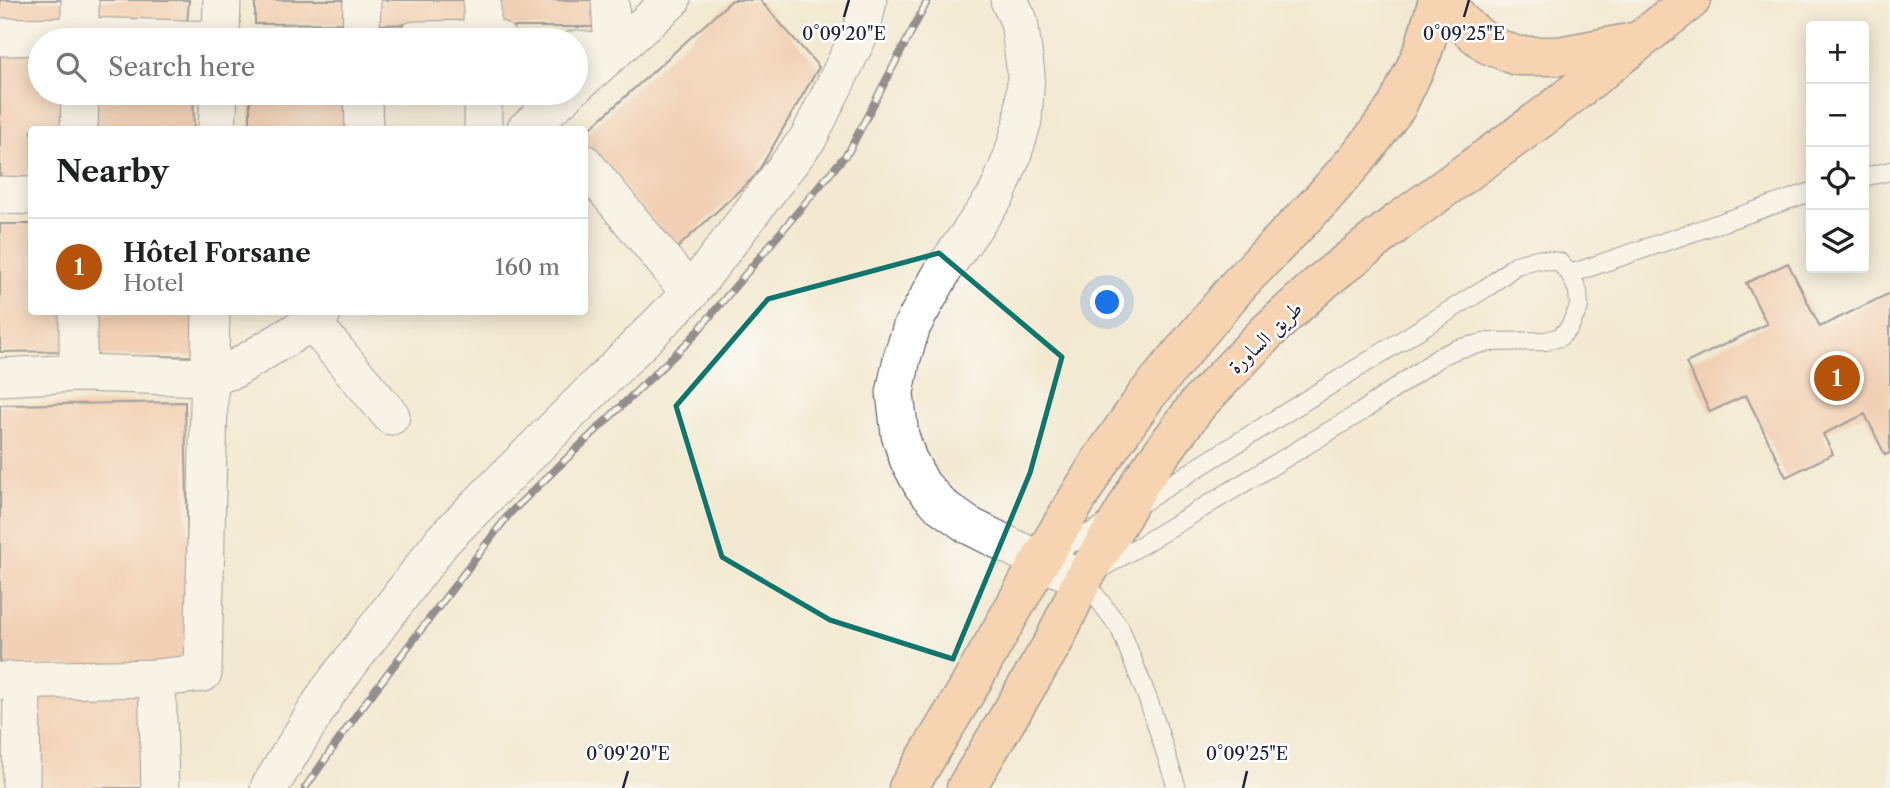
<!DOCTYPE html>
<meta charset="utf-8">
<style>
:root{--surface:#fff;--page:#f6f6f6;--text:#202124;--muted:#757577;--line:#e0e0e0;--accent:#b45309}
body{margin:0;font-family:"Libre Caslon Text",Amiri,serif;background:var(--page);color:var(--text)}
.controls{position:absolute;right:21px;top:21px;display:grid;overflow:hidden;border-radius:7px;box-shadow:0 4px 18px #0003}
.controls button{width:63px;height:63px;display:grid;place-items:center;padding:0;border:0;border-bottom:2px solid var(--line);background:var(--surface);color:var(--text);font:35px sans-serif}
.you{position:absolute;left:1108px;top:303px;width:24px;height:24px;margin:-18px;border:5px solid #fff;border-radius:50%;background:#1a73e8;box-shadow:0 0 0 10px #1a73e833}
.badge{display:grid;place-items:center;width:46px;height:46px;border-radius:50%;background:var(--accent);color:#fff;font-size:23px;font-weight:700}
.pin{position:absolute;translate:-50% -50%;border:4px solid #fff;box-shadow:0 2px 7px #0006}
.list{margin:0;padding:0;list-style:none}
h2{display:flex;justify-content:space-between;align-items:center;height:91px;margin:0;padding:0 28px;font-size:30px}
h2 small{font-size:23px;font-weight:400;color:var(--muted)}
.list li{display:grid;grid-template-columns:46px 1fr auto;gap:21px;align-items:center;box-sizing:border-box;height:98px;padding:0 28px;border-top:2px solid var(--line)}
.list b{display:block;font-size:26px;white-space:nowrap}
.list p{margin:0;font-size:23px;white-space:nowrap;color:var(--muted)}
.list em{font-size:23px;font-style:normal;color:var(--muted)}
.icon{flex:none;width:38px;height:38px;fill:none;stroke:currentColor;stroke-width:2;stroke-linecap:round;stroke-linejoin:round}
.map{position:relative;flex:none;width:1890px;height:788px;overflow:hidden}
.search{position:absolute;background:var(--surface);box-shadow:0 4px 18px #0003;left:28px;top:28px;width:560px;height:77px;display:flex;align-items:center;gap:18px;box-sizing:border-box;padding:0 24px;border-radius:38px;color:var(--muted);font-size:26px}
.panel{position:absolute;background:var(--surface);box-shadow:0 4px 18px #0003;left:28px;top:126px;width:560px;height:189px;border-radius:7px}
.map>svg:first-child{display:block}
.building{fill:#f0b292}
.lines{fill:none;stroke-linecap:round;stroke-linejoin:round}
.service-casing{stroke:#414052;stroke-width:20}
.minor-casing{stroke:#414052;stroke-width:39}
.trunk-casing{stroke:#414052;stroke-width:41}
.service{stroke:#fff;stroke-width:18}
.minor{stroke:#fff;stroke-width:37}
.trunk{stroke:#fbbb8c;stroke-width:38}
.rail-casing{stroke:#22223b;stroke-width:8}
.rail{stroke:#fff;stroke-width:5;stroke-dasharray:16;stroke-linecap:butt}
.marked{fill:none;stroke:#0f766e;stroke-width:5;stroke-linejoin:round}
.ticks{fill:none;stroke:#22223b;stroke-width:2.5}
.labels{text-anchor:middle;dominant-baseline:central;stroke-width:5;stroke-linejoin:round;paint-order:stroke}
.street-label{font-size:21px;fill:#22223b;stroke:#fff}
.ticks-label{font-size:18px;text-anchor:middle;fill:#22223b;stroke:#fff;stroke-width:5;stroke-linejoin:round;paint-order:stroke}
</style>
<div class="map">
<svg width="1890" height="788" viewBox="0 0 1890 788">
<rect width="100%" height="100%" fill="#fff"/>
<filter id="ink" filterUnits="userSpaceOnUse"><feTurbulence type="fractalNoise" baseFrequency=".0143" numOctaves="2"/><feDisplacementMap in="SourceGraphic" scale="14" xChannelSelector="R" yChannelSelector="G"/><feConvolveMatrix kernelMatrix="1 2 1 2 8 2 1 2 1" color-interpolation-filters="sRGB"/></filter>
<filter id="wash" filterUnits="userSpaceOnUse"><feTurbulence type="fractalNoise" baseFrequency=".00686" numOctaves="4" result="noise"/><feDisplacementMap in="SourceGraphic" scale="28" xChannelSelector="R" yChannelSelector="G"/><feGaussianBlur stdDeviation="1.57" result="paint"/><feColorMatrix in="noise" values="0 0 0 0 0 0 0 0 0 0 0 0 0 0 0 0 0 1.4 0 .05"/><feComposite in="paint" operator="in"/></filter>
<g filter="url(#wash)">
<rect width="100%" height="100%" fill="#f3e9d2"/>
<g id="blocks">
<g class="building">
<path d="M0 0H67V22L0 25Z"/>
<path d="M95 0H189L187 24 94 25Z"/>
<path d="M255 0H349V23L255 24Z"/>
<path d="M377 0H469V23L378 25Z"/>
<path d="M498 0H596V27H499Z"/>
<path d="M732 0H760L819 67 756 175 675 250 584 139V134Z"/>
<path d="M0 49H40V93H67V130H32V179H0Z"/>
<path d="M94 93H193L194 130H95Z"/>
<rect x="250" y="93" width="97" height="37"/>
<path d="M0 224H32V312H68V351L0 352Z"/>
<path d="M1788 263 1820 327 1890 293V453L1885 455 1865 414 1823 434 1833 454 1786 477 1746 395 1710 412 1686 363 1767 324 1746 283Z"/>
<path d="M92 312H198V356L93 357Z"/>
<path d="M185 402 190 664 0 667V405Z"/>
<path d="M34 690H141L143 788H35Z"/>
</g>
</g>
</g>
<g filter="url(#ink)">
<use href="#blocks" fill-opacity="0" stroke="#414052" stroke-width="2"/>
<g class="lines">
<defs>
<g id="service">
<path d="M1864 177 1890 171"/>
<path d="M1570 274 1811 192"/>
<path d="M1138 505 1489 286 1516 265 1537 259 1559 262 1570 274 1578 291 1579 307 1569 328 1560 337 1546 341 1488 342 1457 349 1441 356 1361 412 1143 544 1083 579 1120 628 1149 702 1177 788"/>
<path d="M1056 552 1107 523"/>
</g>
<g id="minor">
<path d="M482 0V40"/>
<path d="M1009 0 1019 21 1026 74 1023 121 1012 157 997 194 944 269 912 326 902 358 895 393 900 435 908 459 922 485 940 505 968 525 1040 561 1083 579"/>
<path d="M0 37 80 36 221 40"/>
<path d="M80 40V0"/>
<path d="M221 40 222 0"/>
<path d="M361 40 362 0"/>
<path d="M415 40 482 39 498 40"/>
<path d="M576 49 613 53 610 0"/>
<path d="M576 85 672 0"/>
<path d="M363 93 364 130"/>
<path d="M483 93V130"/>
<path d="M79 130 80 93"/>
<path d="M217 130 219 93"/>
<path d="M525 130 567 93"/>
<path d="M584 163 690 293"/>
<path d="M0 195 32 196"/>
<path d="M312 322 391 416"/>
<path d="M78 373V312"/>
<path d="M0 377 78 373 209 377 233 370 312 322 323 312"/>
<path d="M157 678 160 788"/>
<path d="M0 681 157 678 203 673 211 312"/>
<path d="M21 788 22 681"/>
<path d="M269 788 327 693 443 540 690 293 809 137 862 29 868 0"/>
</g>
<g id="trunk">
<path d="M1446 0 1460 21 1487 44 1517 56H1559L1634 42"/>
<path d="M908 788 966 692 1040 561 1099 463 1146 396 1240 283 1322 199 1366 148 1397 106 1423 51 1438 0"/>
<path d="M966 788 1054 641 1083 579 1123 514 1141 481 1198 404 1267 332 1324 280 1398 222 1547 114 1691 0"/>
</g>
</defs>
<use href="#service" class="service-casing"/>
<use href="#minor" class="minor-casing"/>
<use href="#trunk" class="trunk-casing"/>
<use href="#service" class="service"/>
<use href="#minor" class="minor"/>
<use href="#trunk" class="trunk"/>
<defs>
<path id="rail" d="M305 788 362 707 510 513 691 339 849 151 928 0"/>
</defs>
<use href="#rail" class="rail-casing"/>
<use href="#rail" class="rail"/>
</g>
</g>
<path d="M0 0H1890V788H0ZM939 253 1062 357 1030 473 953 659 830 620 722 557 676 406 768 299Z" fill="#f3e9d2" fill-opacity=".55" fill-rule="evenodd"/>
<path class="marked" d="M939 253 1062 357 1030 473 953 659 830 620 722 557 676 406 768 299Z"/>
<path class="ticks" d="M844 17 849 0M1464 17 1469 0M623 788 628 771M1243 788 1247 771"/>
<g class="labels">
<g class="street-label">
<text transform="translate(1265 337) rotate(-44)">طريق الساورة</text>
</g>
</g>
<g class="ticks-label">
<text x="844" y="40">0°09'20"E</text>
<text x="1464" y="40">0°09'25"E</text>
<text x="628" y="760">0°09'20"E</text>
<text x="1247" y="760">0°09'25"E</text>
</g>
</svg>
<div class="controls">
<button>+</button>
<button>−</button>
<button><svg class="icon" aria-label="locate" viewBox="0 0 24 24"><circle cx="12" cy="12" r="6"/><path d="M12 2v4M12 18v4M2 12h4M18 12h4"/></svg></button>
<button><svg class="icon" aria-label="layers" viewBox="0 0 24 24"><path d="M12 4l9 5-9 5-9-5zM3 14l9 5 9-5"/></svg></button>
</div>
<div class="you"></div>
<div class="pin badge" style="left:1837px;top:378px">1</div>
<div class="search"><svg class="icon" aria-label="search" viewBox="0 0 24 24"><circle cx="10" cy="10" r="6"/><path d="M15 15l6 6"/></svg>Search here</div>
<section class="panel">
<h2>Nearby<small></small></h2>
<ul class="list">
<li><span class="badge">1</span><div><b>Hôtel Forsane</b><p>Hotel</p></div><em>160 m</em></li>
</ul>
</section>
</div>
